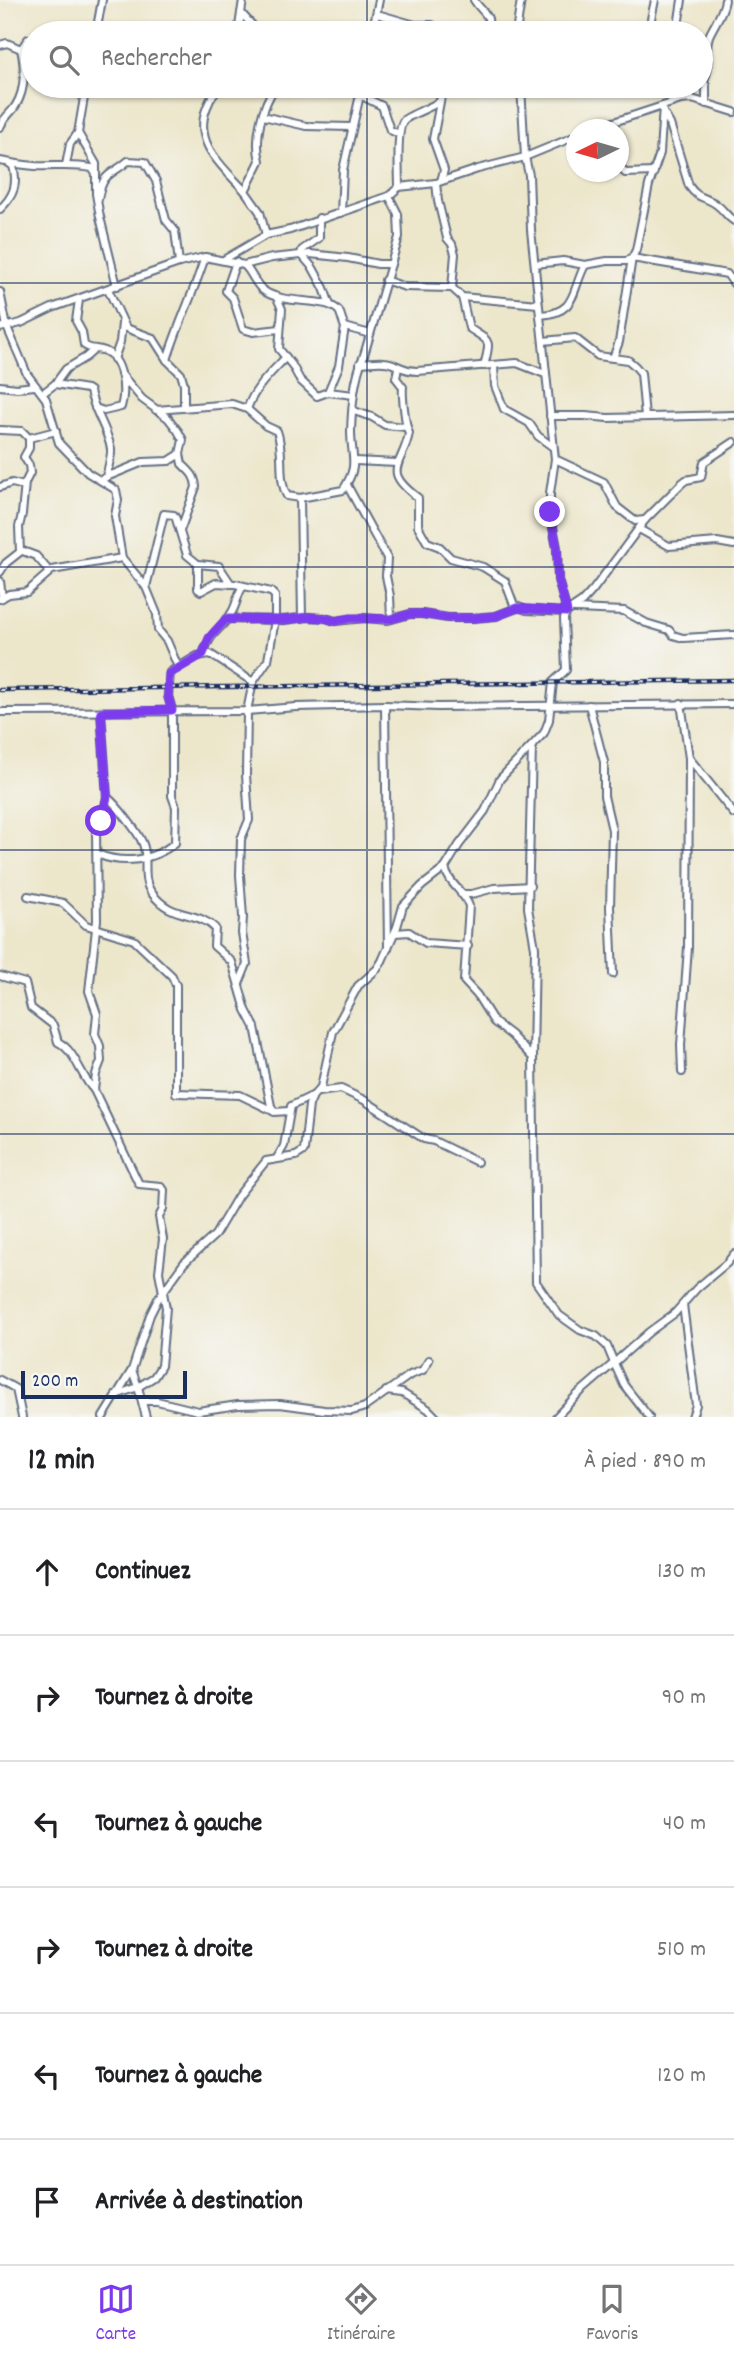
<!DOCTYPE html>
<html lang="fr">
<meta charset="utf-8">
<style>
:root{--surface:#fff;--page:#f6f6f6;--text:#202124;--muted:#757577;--line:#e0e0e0;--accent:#7c3aed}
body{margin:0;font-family:Dekko,sans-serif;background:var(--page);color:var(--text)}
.compass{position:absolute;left:566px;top:119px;width:63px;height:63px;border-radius:50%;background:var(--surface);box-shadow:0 2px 5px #0004;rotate:265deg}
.scale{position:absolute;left:21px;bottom:18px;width:166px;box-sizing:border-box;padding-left:7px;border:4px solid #1b2f5e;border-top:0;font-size:19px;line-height:24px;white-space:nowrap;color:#1b2f5e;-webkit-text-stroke:5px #f6f6f2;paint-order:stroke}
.stop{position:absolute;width:21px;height:21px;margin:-16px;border:5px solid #7c3aed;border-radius:50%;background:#fff}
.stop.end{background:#7c3aed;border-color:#fff;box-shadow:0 2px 7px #0008}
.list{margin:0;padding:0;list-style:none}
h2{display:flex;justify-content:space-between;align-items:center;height:91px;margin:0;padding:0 28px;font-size:30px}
h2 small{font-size:23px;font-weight:400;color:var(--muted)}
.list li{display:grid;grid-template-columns:46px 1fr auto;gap:21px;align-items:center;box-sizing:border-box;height:126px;padding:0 28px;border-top:2px solid var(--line)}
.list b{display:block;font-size:26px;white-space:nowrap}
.list em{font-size:23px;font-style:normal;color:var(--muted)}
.icon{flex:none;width:38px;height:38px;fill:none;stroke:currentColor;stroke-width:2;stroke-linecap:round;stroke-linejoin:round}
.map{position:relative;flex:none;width:734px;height:1417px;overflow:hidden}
.search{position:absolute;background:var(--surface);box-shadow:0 2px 5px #0004;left:21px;right:21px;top:21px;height:77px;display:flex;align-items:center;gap:18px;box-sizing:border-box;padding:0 24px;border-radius:38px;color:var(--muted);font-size:26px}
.sheet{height:847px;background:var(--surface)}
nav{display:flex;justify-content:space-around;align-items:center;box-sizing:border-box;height:98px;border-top:2px solid var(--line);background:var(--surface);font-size:19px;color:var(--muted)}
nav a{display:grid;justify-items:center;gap:4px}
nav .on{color:var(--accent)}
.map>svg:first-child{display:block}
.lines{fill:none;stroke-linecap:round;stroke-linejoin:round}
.minor-casing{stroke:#646f84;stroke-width:10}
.minor{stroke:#fff;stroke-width:6}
.rail-casing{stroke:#1b2f5e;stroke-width:4.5}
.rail{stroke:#f6f6f2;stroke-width:2;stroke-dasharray:5;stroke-linecap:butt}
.route{stroke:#7c3aed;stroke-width:9}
.grid{fill:none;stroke:#1b2f5e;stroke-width:2;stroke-opacity:0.55}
</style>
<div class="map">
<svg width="734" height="1417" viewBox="0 0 734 1417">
<rect width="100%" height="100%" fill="#f6f6f2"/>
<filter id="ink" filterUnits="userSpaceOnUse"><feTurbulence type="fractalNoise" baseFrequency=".0143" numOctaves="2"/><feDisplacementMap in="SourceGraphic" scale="14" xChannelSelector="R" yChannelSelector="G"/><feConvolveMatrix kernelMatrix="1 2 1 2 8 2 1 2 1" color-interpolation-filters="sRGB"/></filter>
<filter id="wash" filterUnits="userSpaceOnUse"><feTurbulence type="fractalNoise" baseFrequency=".00686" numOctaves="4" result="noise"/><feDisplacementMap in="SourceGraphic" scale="28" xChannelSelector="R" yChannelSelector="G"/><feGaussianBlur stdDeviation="1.57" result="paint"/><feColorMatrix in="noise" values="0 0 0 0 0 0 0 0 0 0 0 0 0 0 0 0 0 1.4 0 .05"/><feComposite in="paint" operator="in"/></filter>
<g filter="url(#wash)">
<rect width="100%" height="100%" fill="#ece6ca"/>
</g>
<g filter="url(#ink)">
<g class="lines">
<defs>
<g id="minor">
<path d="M474 0C483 15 494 14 485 33"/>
<path d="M241 13 253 26 254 33"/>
<path d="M377 14 415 25H432L449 33"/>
<path d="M96 33 102 0"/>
<path d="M238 33 243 0"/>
<path d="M372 33 379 0"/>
<path d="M516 33 521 0"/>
<path d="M648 33 655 0"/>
<path d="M677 33 682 0"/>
<path d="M0 45 7 43 21 49"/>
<path d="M701 76 706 86V104"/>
<path d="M701 85C714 66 703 56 709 36 714 24 723 14 725 0"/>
<path d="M223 86C216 90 210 99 207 107 192 143 223 167 245 191"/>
<path d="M521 86 525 157 529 175 531 230 555 459 604 482 617 507 635 521 645 520"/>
<path d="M360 95 382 106 390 130 399 134"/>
<path d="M663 112 670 124 689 186C698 200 706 196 717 205 724 210 726 216 734 221"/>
<path d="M263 116 306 126 351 127"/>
<path d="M0 127C5 115 11 114 16 105 26 89 25 66 21 49L28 39H33"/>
<path d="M589 130 681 100 692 99 734 112"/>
<path d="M78 133 96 164V194L100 217 117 286"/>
<path d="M0 161C11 163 23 165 35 166 54 167 72 164 92 168L96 174"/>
<path d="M618 164 625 173 654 172"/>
<path d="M66 165 70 144 78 133 86 86"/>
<path d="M441 181 444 170 433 139 443 86"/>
<path d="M436 183 438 201 447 238 452 244 455 254 452 288"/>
<path d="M399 187C399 174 396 128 404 120 408 116 431 107 439 102"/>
<path d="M98 199C103 171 111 176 128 161L145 162 156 181 166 220 175 231 179 263"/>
<path d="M0 209C14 196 18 184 13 166L9 163"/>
<path d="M341 213 343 170 362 86"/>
<path d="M319 218V238L302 250 301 254 313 268 324 288 330 305"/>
<path d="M266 235 260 212 245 191 260 161C254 138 262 105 276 86"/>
<path d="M225 259 266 235 290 230 389 196 399 187 436 183 478 169 525 157 576 136"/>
<path d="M236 262 226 291 233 298 243 329 253 332 280 329"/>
<path d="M535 264 563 261 585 265 607 261H627L632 258 636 250 649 185 660 153 663 106"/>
<path d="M244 265C252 272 255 285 264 291 286 306 325 296 339 311 342 316 342 322 345 327L370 334"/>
<path d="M385 280 405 287 452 288 462 297 538 304"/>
<path d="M108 289 126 328 153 338 167 360 181 374 184 384V407"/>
<path d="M0 292 7 327 27 374 46 399 59 443 88 473 116 490 118 500 115 516 122 558 146 587 157 614 158 630 167 641 178 667"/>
<path d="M462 297 469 328C489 342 492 337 484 366"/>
<path d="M277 298 282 309 279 349 292 365 300 380 317 396 328 392 354 395"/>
<path d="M79 300 76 321 82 332 84 345C90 350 97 348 105 351 123 359 126 390 121 407L104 411 95 408"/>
<path d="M540 315C577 313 571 292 585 265"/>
<path d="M0 328 21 323 52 308 179 263 205 257 244 265 272 258 310 254 348 258 378 264H391"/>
<path d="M543 341 575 338 598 356 628 360 635 366 641 373 645 417"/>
<path d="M613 358 619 342 632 258 727 274 734 284"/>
<path d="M114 359 120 342 122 323"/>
<path d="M167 360C178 324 194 292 205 257"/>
<path d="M360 363C368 363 377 361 384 362 395 362 401 371 417 371L517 363 545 374"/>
<path d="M494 366 495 386 504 409 529 423 538 436 553 447"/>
<path d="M398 368 396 378 403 387C402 394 405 425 409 433 403 467 380 469 418 498V526L427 542 440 547 451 558 483 567 505 581 514 605 526 610 567 612 558 580 557 548 550 512V493L555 459"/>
<path d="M121 374 142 399 168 418 178 431 183 440 180 454 182 464C190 472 195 475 196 487L180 531"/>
<path d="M55 384 87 389 90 391C94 412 107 427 111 449 112 457 107 468 107 477"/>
<path d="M0 386 17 388 34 386"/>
<path d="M328 392 339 366 345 327"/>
<path d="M43 393 55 384 66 369 86 357 95 349"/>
<path d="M247 409C255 387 270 374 286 357"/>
<path d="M156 410 232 404 247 409 266 426 277 431C285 452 277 477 287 496L300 498 343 490C360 464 351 458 351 431 352 405 354 379 364 355L399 237 398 214 389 196"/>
<path d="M354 411 372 417 385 425 406 427"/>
<path d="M550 416H585L608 418 734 415"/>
<path d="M0 430 22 431 29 438"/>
<path d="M29 438 56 431"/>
<path d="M355 461 397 463"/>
<path d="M104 478 143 462 169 461 180 454"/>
<path d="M347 485 387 558 386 576 390 596 391 619"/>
<path d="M0 487 12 483 24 486"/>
<path d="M300 498 302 618"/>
<path d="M639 529 669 546 717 542 734 545"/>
<path d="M20 550 36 556 49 571"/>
<path d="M198 564V589L201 591 216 583 235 584 271 592 275 596V620L268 660 253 682 247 711 246 775 249 820 241 839 240 875 243 917 242 933 247 964 239 984"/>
<path d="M0 572 6 563 20 552 19 527 22 514 25 483 30 473 29 465 24 457 29 448V438"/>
<path d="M0 581 2 598"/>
<path d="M146 587 164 514 174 515 176 519 187 555 198 564 219 566 231 584"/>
<path d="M0 599 9 594 27 592 52 570 122 558"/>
<path d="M575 609 624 611 646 623 669 630 673 635 683 638 734 635"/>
<path d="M226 619 284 620 308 617 326 618 335 621 365 618 388 620 410 614H422L448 618H473L496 616 517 608"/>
<path d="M203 654C211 630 222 630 232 612 237 604 237 595 243 586"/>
<path d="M681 703 689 758 734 814"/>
<path d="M385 705 388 948"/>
<path d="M589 705 604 762V796L612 830 610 907 613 974"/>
<path d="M0 712 247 711 296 707 385 705 438 707 734 704"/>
<path d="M101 712 107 797 103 816 96 831 97 920 89 991 97 1014 95 1034 100 1046 101 1061 96 1074 94 1090 139 1184 161 1186 164 1190 163 1209 159 1217 163 1239 159 1272 166 1308 161 1366 154 1377 138 1387 132 1370"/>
<path d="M532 747 528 908 535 948 533 1058"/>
<path d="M107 797C116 804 139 833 143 844 149 859 141 878 151 892 172 921 195 909 215 928L214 946 232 962 246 1010 255 1027 271 1106 274 1112 289 1111"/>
<path d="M97 854C124 865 152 861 175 843L176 807 172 796V710L168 696 170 672 197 656 210 654 253 682"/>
<path d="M445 868C449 885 464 891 469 906L464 981 477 995 494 1022 511 1035 533 1058 536 1282 559 1315 580 1330 596 1336 607 1346 614 1363 577 1395 556 1417"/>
<path d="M461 894H472L494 888 530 886"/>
<path d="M28 896 63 903 86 925 134 940 172 976 176 985V1093L240 1095 273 1111"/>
<path d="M395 933 409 932 426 943 468 946"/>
<path d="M0 976 25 983 31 1008 53 1025 58 1042C76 1051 80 1076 94 1090"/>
<path d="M682 1072 681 1045 688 947 689 758"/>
<path d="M318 1092 341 1089 364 1100 424 1139 434 1141 477 1162"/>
<path d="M277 1158 284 1146 291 1106 312 1096"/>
<path d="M683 1305 696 1405 692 1417"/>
<path d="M0 1380 16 1389 22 1417"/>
<path d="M386 1391 402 1393 428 1409 436 1417"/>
<path d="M116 1395 138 1387 146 1417"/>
<path d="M143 1401H157L198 1411 238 1405 280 1404 324 1410 352 1411 365 1407 410 1375 423 1370 429 1360"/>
<path d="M103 1417 132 1370 150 1315 158 1299 184 1263 215 1235 238 1196 266 1161 296 1156 304 1151 309 1105 313 1096 321 1087 333 1032 358 986 377 969 382 961 397 927 403 906 422 886 445 868 459 845 485 811 500 779 544 733 549 720 553 682 566 670 564 618 567 612 582 602 593 590 645 520 682 483 686 480 701 477 704 462 734 442"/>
<path d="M649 1417 624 1385 614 1363 649 1332 675 1313 697 1288 727 1263 734 1254"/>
</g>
</defs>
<use href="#minor" class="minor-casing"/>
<use href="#minor" class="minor"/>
<defs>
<path id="rail" d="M0 690 734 680"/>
</defs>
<use href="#rail" class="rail-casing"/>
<use href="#rail" class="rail"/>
</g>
</g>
<g class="lines" filter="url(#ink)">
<path class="route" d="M101 821 107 797 101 712 172 710 168 696 169 674 203 654 209 638 226 619 284 620 308 617 325 618 335 621 351 618 391 619 410 614H422L448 618H473L496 616 517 608 567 612 558 580 557 548 550 512"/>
</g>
<path class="grid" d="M367 0V33M367 86V1417M0 283H734M0 567H734M0 850H734M0 1134H734"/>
</svg>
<svg class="compass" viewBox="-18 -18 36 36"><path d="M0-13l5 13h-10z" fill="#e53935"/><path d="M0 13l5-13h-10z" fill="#757577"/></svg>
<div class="scale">200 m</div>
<div class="stop" style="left:101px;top:821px"></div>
<div class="stop end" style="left:550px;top:512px"></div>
<div class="search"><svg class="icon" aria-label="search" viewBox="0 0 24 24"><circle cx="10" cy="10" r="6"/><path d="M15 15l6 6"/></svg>Rechercher</div>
</div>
<section class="sheet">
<h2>12 min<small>À pied · 890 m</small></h2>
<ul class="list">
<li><svg class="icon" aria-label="ahead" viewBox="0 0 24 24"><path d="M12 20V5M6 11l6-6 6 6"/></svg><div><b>Continuez</b></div><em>130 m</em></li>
<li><svg class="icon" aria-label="right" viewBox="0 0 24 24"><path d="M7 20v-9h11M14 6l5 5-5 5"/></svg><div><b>Tournez à droite</b></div><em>90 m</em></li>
<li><svg class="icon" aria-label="left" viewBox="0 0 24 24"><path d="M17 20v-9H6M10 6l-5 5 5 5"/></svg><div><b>Tournez à gauche</b></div><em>40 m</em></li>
<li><svg class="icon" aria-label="right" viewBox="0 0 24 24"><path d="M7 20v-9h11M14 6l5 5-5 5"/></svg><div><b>Tournez à droite</b></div><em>510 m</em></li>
<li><svg class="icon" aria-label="left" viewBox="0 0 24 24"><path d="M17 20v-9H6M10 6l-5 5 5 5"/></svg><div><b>Tournez à gauche</b></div><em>120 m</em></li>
<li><svg class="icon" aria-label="arrive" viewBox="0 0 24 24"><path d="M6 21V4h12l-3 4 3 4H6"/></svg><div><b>Arrivée à destination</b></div></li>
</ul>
</section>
<nav>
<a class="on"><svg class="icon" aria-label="map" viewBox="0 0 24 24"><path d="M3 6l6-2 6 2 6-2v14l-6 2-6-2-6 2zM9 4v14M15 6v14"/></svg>Carte</a>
<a><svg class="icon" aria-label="directions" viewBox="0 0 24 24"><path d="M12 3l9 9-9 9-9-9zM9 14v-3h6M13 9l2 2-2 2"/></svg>Itinéraire</a>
<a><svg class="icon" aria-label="saved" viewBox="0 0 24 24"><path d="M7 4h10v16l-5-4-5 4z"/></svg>Favoris</a>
</nav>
